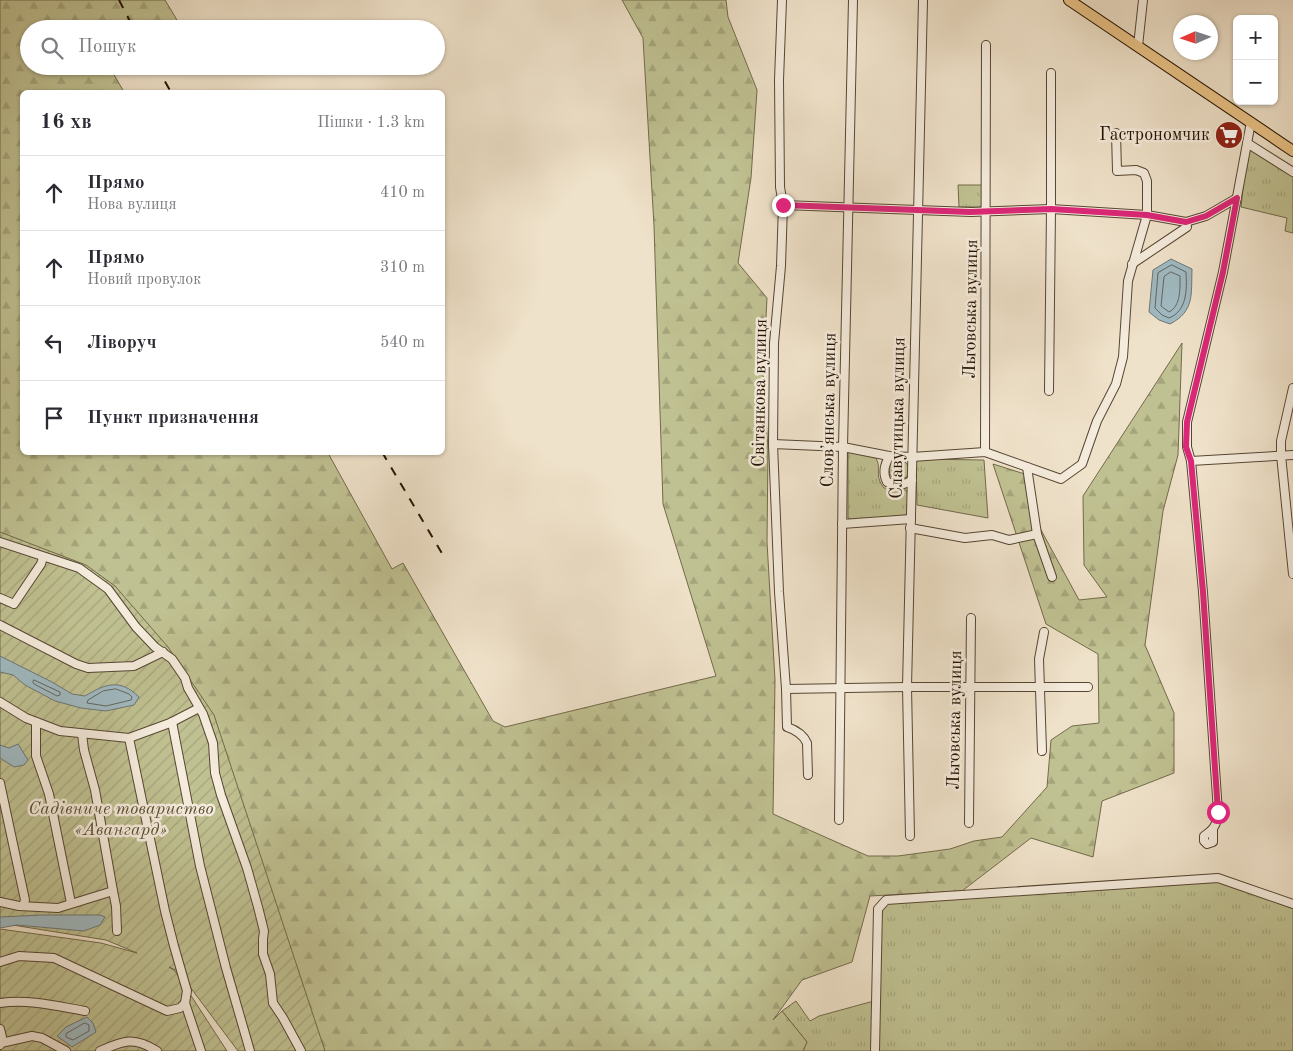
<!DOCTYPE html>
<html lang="uk">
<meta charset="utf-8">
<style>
:root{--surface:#fff;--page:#f7f7f7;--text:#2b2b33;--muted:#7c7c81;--line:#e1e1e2}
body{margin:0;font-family:"Old Standard TT",serif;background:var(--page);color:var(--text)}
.controls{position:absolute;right:15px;top:15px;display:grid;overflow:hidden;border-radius:8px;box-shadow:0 1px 4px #0004}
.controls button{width:45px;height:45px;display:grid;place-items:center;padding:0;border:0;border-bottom:1px solid var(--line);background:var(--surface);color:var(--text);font:25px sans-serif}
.compass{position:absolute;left:1173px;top:15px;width:45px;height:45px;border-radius:50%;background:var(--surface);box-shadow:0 1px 4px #0004;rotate:267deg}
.stop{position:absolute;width:15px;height:15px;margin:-11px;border:4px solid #db2777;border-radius:50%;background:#fff}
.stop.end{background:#db2777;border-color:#fff;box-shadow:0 1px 5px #0008}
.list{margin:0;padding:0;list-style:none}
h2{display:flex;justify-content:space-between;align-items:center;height:65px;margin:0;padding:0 20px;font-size:21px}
h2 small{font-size:16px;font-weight:400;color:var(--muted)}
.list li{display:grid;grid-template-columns:32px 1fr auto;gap:15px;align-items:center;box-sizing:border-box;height:75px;padding:0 20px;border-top:1px solid var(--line)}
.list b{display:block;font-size:19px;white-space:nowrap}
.list p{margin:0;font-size:16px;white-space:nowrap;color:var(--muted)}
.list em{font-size:16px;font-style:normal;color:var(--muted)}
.icon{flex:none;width:28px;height:28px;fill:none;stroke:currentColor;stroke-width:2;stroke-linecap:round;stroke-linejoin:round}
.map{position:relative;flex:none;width:1293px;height:1051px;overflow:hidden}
.search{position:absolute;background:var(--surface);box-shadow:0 1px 4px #0004;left:20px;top:20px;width:425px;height:55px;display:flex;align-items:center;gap:12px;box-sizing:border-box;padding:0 18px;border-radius:28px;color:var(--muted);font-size:19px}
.panel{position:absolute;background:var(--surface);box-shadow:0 1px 4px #0004;left:20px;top:90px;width:425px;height:365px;border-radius:8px}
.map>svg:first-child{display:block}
.grass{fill:url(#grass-tufts);stroke:#726a49}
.forest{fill:url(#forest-firs);stroke:#726a49}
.garden{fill:url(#garden-furrows);stroke:#726a49}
.water{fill:#a0bac2;stroke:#6e7774}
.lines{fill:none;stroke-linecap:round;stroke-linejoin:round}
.shore{stroke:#626661;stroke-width:1}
.minor-casing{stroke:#574632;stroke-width:10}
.major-casing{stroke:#241200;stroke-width:12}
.minor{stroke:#f5ecdd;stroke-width:8}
.major{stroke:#e8c185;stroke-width:10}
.rail{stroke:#241200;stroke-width:2;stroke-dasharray:9 9;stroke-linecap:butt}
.route{stroke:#db2777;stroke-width:6}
.labels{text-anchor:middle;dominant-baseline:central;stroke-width:5;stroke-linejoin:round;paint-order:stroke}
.poi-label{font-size:18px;fill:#241200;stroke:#f5ecdd;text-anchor:end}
.street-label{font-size:18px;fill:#241200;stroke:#f5ecdd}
.park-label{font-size:18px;font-style:italic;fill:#5b4f33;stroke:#f5ecdd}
</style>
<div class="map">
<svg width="1293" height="1051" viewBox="0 0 1293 1051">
<defs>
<pattern id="grass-tufts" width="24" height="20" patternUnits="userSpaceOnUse" patternTransform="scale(1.25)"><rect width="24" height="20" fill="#c0c192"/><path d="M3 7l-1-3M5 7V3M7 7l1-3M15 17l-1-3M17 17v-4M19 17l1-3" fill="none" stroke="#a5a57c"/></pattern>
<pattern id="forest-firs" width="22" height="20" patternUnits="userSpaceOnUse" patternTransform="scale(1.25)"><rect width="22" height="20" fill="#c0c192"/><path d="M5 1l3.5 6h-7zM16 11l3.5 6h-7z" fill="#a5a57c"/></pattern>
<pattern id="garden-furrows" width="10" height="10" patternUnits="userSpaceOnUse" patternTransform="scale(1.25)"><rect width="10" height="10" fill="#c0c192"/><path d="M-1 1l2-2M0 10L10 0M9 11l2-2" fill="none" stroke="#a5a57c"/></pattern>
</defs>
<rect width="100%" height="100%" fill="#efe2ca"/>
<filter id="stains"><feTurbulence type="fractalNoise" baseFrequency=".004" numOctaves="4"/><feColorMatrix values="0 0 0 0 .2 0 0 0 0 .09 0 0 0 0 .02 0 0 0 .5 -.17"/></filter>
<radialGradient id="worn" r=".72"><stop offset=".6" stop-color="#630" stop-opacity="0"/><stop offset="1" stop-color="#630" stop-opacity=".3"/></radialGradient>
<g class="grass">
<path d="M1249 147 1293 175V233L1285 231 1287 218 1241 207 1246 160Z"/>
<path d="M958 185H985L984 204 979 207H959Z"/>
<path d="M853 451 875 457C883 468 873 474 884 488L906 490 908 495 907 515 853 520 848 518V453Z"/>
<path d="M916 459 984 460 988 518 917 505Z"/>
<circle cx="899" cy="470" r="10"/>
<path d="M1217 880 1293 907V1051H876L879 910 886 903Z"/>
<path d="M796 1001 810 1021 819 1016 870 1002H875L874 1051H803L807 1042 782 1011Z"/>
</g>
<path class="forest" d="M0 0H165L177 20 163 29H29V66H109L124 92H22V452L328 453 392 569 403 563 493 721 505 727 716 676 663 504 654 226 643 38 622 0H726L728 17 757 90 751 178 738 263 767 298 763 373 768 449 767 542 775 680 773 814 868 856H898L950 849 974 841 1002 837 1047 787 1051 740 1072 726 1099 723 1098 654 1046 624 993 464 1028 475 1034 517 1079 600 1107 597 1084 565 1083 496 1182 343 1178 455 1163 511 1145 645 1174 713V773L1102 801 1093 857 1031 838 962 891 870 896 852 962 802 980 773 1020 782 1011 807 1042 803 1051H304L0 540Z"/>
<path class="garden" d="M0 532 86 565 115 586 168 647 214 715 325 1051H238L178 971 169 967 175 971 227 1051H0V929L101 943 137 953 106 940 0 923Z"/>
<g class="water">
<path d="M1171 259 1192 269C1191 294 1195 311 1170 324L1159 320 1149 312 1153 270Z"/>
<path d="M0 656 52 682 72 694 85 696C105 684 120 678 139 697L134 705 106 711 81 708 55 701 25 685 13 675 0 672Z"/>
<path d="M18 744 28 760 24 765 14 767 0 758V745L9 748Z"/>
<path d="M42 915H100L105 917 100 925 84 931 17 925 0 928V917Z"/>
<path d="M87 1017 93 1023 96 1032 72 1047 57 1036 66 1027Z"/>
</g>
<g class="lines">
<g class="shore">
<path d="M1172 265 1186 272C1187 290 1187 311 1169 318L1162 315 1155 308 1158 273Z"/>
<path d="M1171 272 1180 276C1180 288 1181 306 1169 312L1161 306 1164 277Z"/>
<path d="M34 680 60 692V695L57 696 34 684 33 682Z"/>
<path d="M116 689 129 694 132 697 131 700 106 706 87 703 88 700 103 691Z"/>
<path d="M85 1023 89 1025V1031L73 1040 66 1037V1034Z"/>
</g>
<defs>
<g id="minor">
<path d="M782 0 779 80 780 187 783 205 781 266 774 343 773 444 779 592 786 689 787 727C796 730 803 734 807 743L808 775"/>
<path d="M1138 46 1143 0"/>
<path d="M1247 143 1293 172"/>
<path d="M783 205 971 212 1051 209 1147 215 1186 222 1206 216 1237 198"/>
<path d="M1132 264 1187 227 1186 222"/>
<path d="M1293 388 1281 441V455L1293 574"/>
<path d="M1049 391 1051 209V73"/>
<path d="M773 444 843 447 889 456 912 457 985 452 1061 479 1082 464 1097 421 1116 384 1123 357 1128 281 1147 215V181L1144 173 1136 170 1117 171 1116 133"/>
<path d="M985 452 986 45"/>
<path d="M889 456C885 465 882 472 887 482 897 486 903 486 912 480"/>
<path d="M1191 461 1293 455"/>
<path d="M1027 467 1037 534 1052 577"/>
<path d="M842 524 911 519"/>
<path d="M910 528 965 538 992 535 1009 540 1037 534"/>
<path d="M0 542 79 568 108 589 136 627 155 647 172 659 185 678 188 688 203 714 213 743 215 773 221 795 247 868 258 907 264 931 263 939V954L270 974 273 1003 283 1018 301 1051"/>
<path d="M0 598 14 604 41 564 43 557"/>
<path d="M0 625 76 664 88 668 134 666 163 652"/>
<path d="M786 689 907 687H1088"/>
<path d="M0 702 26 718 60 731 129 738 170 723 199 708"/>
<path d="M36 722V756L49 794 71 903"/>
<path d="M172 722 200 866 226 968 250 1051"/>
<path d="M129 738 165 911 174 946 187 991 185 1003 201 1051"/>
<path d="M1042 751 1039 659 1044 632"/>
<path d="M0 783 25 900 23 906"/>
<path d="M839 820 843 447 853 0"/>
<path d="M969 823 971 618"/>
<path d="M1213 829V842L1207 844 1204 841V836C1214 829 1217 825 1218 812L1203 592 1191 461 1187 447V422L1223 272 1251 122"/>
<path d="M910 836 907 687 923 0"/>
<path d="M113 891 116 906 117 931"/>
<path d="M0 902 19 906 58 908 113 891 95 790 84 750 82 734"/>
<path d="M0 962 19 956 54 958 167 1011 180 1008 185 1003"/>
<path d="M0 1003C29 999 56 1006 85 1011"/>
<path d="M0 1029 2 1037 0 1045"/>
<path d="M1 1043 32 1036 42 1038 66 1051"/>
<path d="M100 1051C123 1041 133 1036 157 1051"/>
<path d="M875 1051 878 909 886 900 1218 878 1293 904"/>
</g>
<path id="major" d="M1069 0 1293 151"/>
</defs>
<use href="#minor" class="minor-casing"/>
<use href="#major" class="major-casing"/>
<use href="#minor" class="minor"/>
<use href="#major" class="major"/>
<g class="rail">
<path d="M119 0 134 29"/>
<path d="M156 66 171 92"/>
<path d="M382 452 443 555"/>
</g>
</g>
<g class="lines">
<path class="route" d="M783 205 970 212 1051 209 1147 215 1186 222 1206 216 1237 198 1223 272 1187 422 1186 447 1191 461 1203 592 1218 812"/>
</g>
<defs>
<symbol id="supermarket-disc" viewBox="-11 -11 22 22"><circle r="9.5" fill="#8f2418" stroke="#f5ecdd"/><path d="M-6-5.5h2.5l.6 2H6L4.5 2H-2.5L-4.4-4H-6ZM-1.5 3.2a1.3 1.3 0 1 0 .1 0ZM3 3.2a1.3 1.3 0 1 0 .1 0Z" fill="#fff"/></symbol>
</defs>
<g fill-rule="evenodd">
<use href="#supermarket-disc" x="1213" y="119" width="32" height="32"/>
</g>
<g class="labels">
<g class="poi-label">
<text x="1210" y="135">Гастрономчик</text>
</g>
<g class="street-label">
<text transform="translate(971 309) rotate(-89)">Льговська вулиця</text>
<text transform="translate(760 393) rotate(-89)">Світанкова вулиця</text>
<text transform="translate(829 410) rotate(-89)">Словʼянська вулиця</text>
<text transform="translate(898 418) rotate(-89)">Славутицька вулиця</text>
<text transform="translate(955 720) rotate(-89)">Льговська вулиця</text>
</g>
<g class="park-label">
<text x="121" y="809">Садівниче товариство<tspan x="121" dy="21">«Авангард»</tspan></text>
</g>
</g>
<rect width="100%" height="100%" filter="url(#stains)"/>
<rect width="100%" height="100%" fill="url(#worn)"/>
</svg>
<div class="controls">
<button>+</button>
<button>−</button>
</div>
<svg class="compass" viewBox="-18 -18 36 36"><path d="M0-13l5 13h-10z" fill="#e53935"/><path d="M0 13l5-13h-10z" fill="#7c7c81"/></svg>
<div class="stop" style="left:1218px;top:812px"></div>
<div class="stop end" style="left:783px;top:205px"></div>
<div class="search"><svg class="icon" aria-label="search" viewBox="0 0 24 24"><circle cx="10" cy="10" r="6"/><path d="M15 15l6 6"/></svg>Пошук</div>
<section class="panel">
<h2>16 хв<small>Пішки · 1.3 km</small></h2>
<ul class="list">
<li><svg class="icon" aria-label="ahead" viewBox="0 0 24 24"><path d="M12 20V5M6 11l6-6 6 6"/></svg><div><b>Прямо</b><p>Нова вулиця</p></div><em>410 m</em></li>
<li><svg class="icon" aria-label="ahead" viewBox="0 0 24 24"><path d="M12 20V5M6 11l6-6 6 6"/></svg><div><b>Прямо</b><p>Новий провулок</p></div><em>310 m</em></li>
<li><svg class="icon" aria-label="left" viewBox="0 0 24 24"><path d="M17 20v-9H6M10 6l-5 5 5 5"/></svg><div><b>Ліворуч</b></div><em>540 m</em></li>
<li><svg class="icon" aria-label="arrive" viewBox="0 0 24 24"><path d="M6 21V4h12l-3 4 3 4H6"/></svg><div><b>Пункт призначення</b></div></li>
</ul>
</section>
</div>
